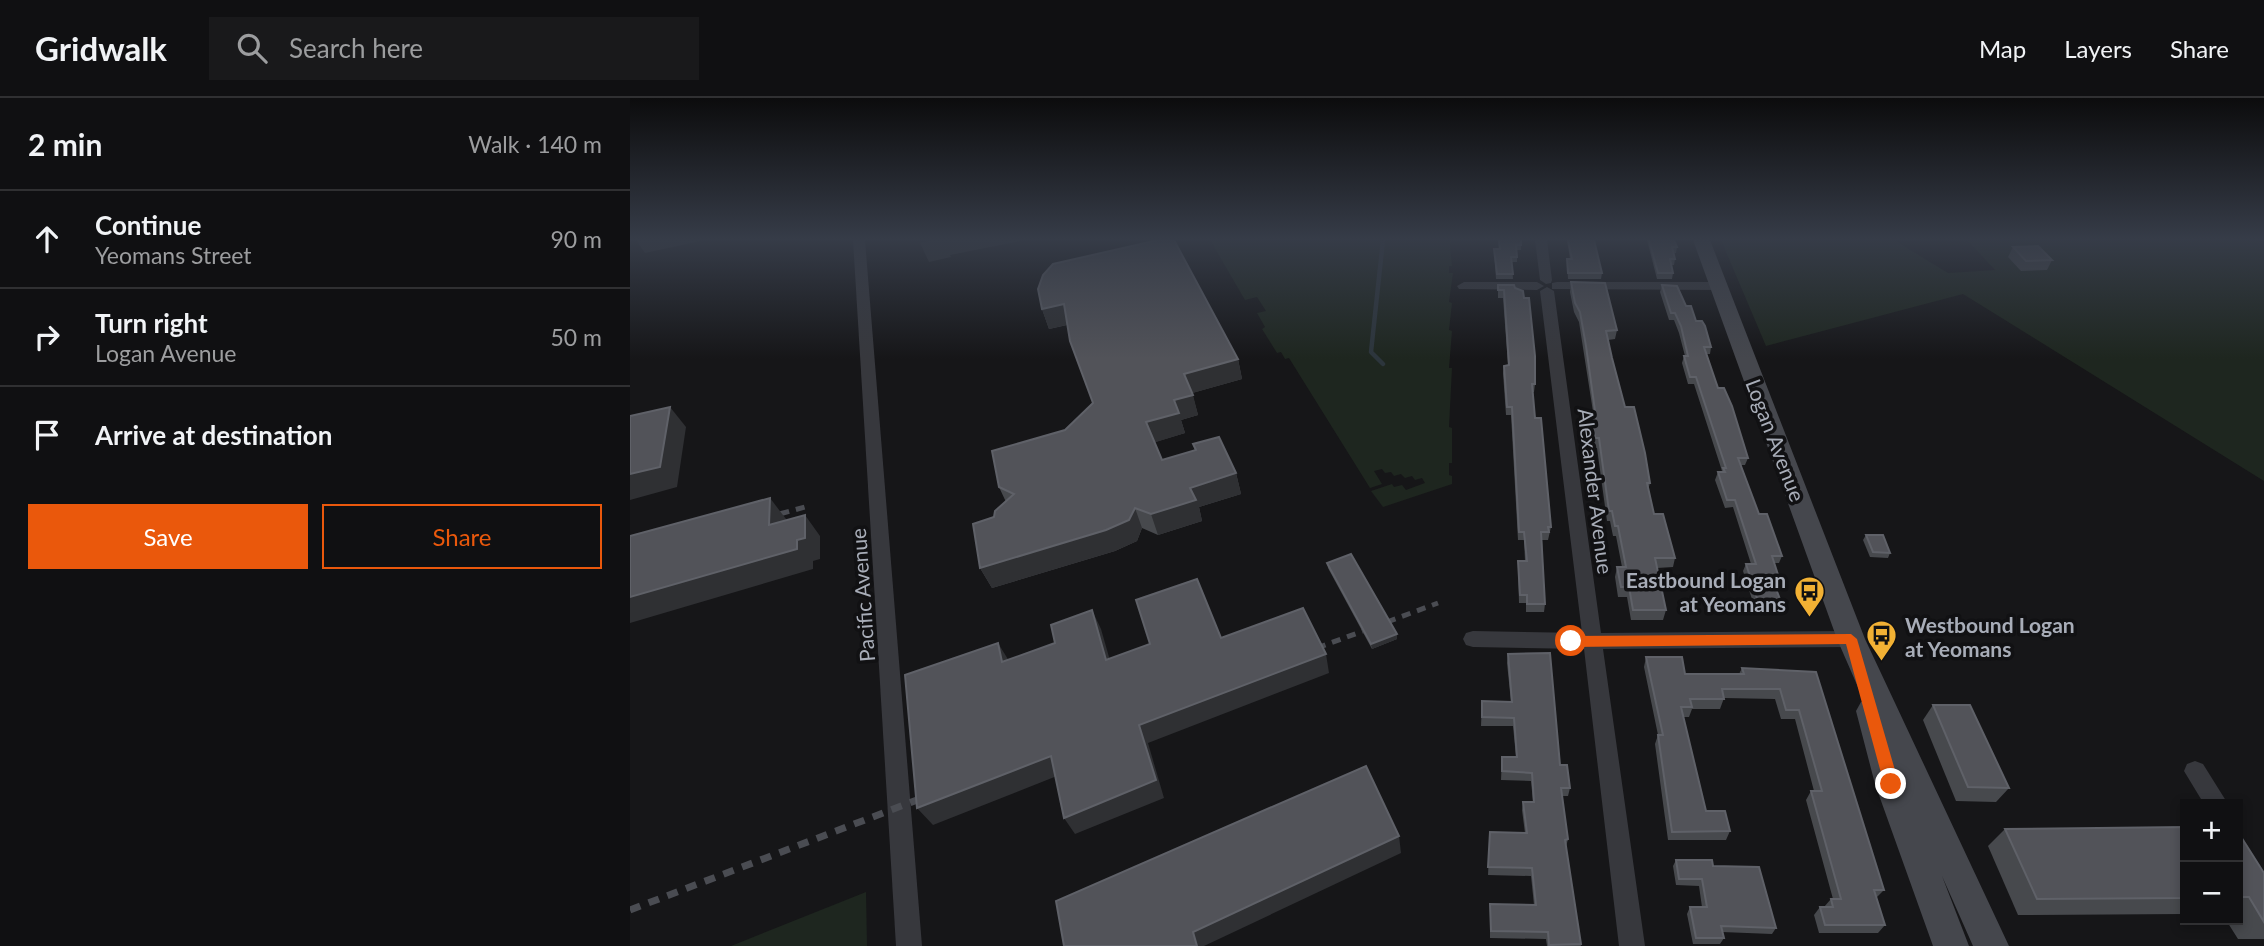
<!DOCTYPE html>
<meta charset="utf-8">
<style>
:root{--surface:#101012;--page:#19191b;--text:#f1f3f6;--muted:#9c9d9f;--line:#303032;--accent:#ea580c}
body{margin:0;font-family:Lato,sans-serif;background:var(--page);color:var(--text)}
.controls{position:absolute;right:21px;bottom:21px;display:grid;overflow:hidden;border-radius:0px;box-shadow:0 4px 10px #0003}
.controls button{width:63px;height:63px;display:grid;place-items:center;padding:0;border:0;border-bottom:2px solid var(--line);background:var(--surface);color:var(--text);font:35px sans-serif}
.stop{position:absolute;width:21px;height:21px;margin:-16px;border:5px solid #ea580c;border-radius:50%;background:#fff}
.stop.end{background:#ea580c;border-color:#fff;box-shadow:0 2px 7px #0008}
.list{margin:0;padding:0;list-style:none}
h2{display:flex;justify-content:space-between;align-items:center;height:91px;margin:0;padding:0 28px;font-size:30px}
h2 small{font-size:23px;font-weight:400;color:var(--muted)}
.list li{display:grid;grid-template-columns:46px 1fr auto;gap:21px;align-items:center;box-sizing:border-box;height:98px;padding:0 28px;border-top:2px solid var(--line)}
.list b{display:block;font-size:26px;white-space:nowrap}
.list p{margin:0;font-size:23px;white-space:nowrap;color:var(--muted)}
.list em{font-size:23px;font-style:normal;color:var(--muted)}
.actions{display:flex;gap:14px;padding:21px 28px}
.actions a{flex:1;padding:16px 0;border:2px solid var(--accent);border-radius:0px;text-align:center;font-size:24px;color:var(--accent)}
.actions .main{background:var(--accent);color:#fff}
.icon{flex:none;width:38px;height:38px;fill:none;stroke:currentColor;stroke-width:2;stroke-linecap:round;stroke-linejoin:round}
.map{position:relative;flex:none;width:1634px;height:848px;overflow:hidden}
header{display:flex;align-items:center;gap:42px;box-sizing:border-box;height:98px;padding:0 35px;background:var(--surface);border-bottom:2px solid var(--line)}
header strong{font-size:33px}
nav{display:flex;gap:38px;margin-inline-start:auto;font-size:24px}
.search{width:490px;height:63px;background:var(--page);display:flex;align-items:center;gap:18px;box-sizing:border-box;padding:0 24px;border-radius:0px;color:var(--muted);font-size:26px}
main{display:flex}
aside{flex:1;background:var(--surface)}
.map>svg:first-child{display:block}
.green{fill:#1e261f}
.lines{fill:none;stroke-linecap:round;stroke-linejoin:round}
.stream{stroke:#2c353c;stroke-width:4.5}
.street{fill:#37383d;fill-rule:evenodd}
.secondary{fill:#45474d;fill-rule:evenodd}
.rail-far1{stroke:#4a4c52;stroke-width:5;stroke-dasharray:9 7;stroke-linecap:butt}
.rail{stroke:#4a4c52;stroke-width:7;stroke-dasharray:11 9;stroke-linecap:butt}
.wall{fill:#47494d}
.shaded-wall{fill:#2f3033}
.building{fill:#525359;stroke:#5f6168;stroke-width:2}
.route{fill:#ea580c}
.labels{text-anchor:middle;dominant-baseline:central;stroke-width:7;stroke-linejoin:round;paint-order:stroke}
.street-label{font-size:21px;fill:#a8adb8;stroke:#111113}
.poi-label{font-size:21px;font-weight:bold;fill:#a8adb8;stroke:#111113;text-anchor:end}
</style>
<header>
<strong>Gridwalk</strong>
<div class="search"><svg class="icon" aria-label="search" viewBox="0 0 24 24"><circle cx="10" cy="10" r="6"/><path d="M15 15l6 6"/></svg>Search here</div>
<nav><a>Map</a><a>Layers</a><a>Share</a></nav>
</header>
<main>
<aside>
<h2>2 min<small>Walk · 140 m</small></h2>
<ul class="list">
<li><svg class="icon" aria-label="ahead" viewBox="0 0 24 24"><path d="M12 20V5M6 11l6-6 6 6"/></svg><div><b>Continue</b><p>Yeomans Street</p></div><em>90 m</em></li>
<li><svg class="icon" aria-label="right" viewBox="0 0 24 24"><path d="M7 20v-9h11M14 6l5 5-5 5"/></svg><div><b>Turn right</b><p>Logan Avenue</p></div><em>50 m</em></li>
<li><svg class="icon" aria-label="arrive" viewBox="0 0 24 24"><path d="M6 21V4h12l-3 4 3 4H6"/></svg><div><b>Arrive at destination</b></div></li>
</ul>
<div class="actions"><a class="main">Save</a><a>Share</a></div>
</aside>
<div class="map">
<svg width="1634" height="848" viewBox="0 0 1634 848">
<rect width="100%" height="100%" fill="#161618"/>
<g class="green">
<path d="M580 142H822L820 147 822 168H819V175H823L819 204 822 205 819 232 822 233 819 270H822L819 329 822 330V365H819V377L822 378V386L753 409 741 393 762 386 764 389 772 387 776 392 795 385 792 380 785 382 782 378 775 380 771 376 764 378 761 374 755 375 752 371 744 373 752 386 740 390 659 260 655 261 651 254 647 255 632 231 635 229 627 215 636 213 627 199 615 202Z"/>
<path d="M1091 142H1264L1318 175 1365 172 1339 144 1320 142H1629L1634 146V383L1333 196 1136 248Z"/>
<path d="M236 794 237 848H101Z"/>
</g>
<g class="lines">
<path class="stream" d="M753 142 741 254 753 266"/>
<g class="street">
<path d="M223 142H235L292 848H266Z"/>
<path d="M905 142H917L922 182 921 185 916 186 910 182Z"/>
<path d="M834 184H907L914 188 907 192 829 191 827 188Z"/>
<path d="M927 184H1088L1095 188 1088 192 922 191V185Z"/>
<path d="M917 189 924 193 971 535 1221 533 1228 535 1231 541 1228 547 1221 549 973 551 1015 848H989L954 551 843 549 836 547 833 541 836 535 843 533 952 535 910 193Z"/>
<path d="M1565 663 1573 666 1598 706H1574L1554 673 1557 666Z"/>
</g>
<path class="secondary" d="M1063 142H1080L1235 541 1379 848H1343L1312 778 1339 848H1303L1245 686 1226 613 1231 604 1234 603 1207 541Z"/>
<g class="rail-far1">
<path d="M135 420 175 409"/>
<path d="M757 524 808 505"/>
<path d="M687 550 733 533"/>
</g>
<path class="rail" d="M0 812 300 697"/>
</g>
<g class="wall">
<path d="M868 142H891V152H887V164H882L883 181H866L864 151H869Z"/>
<path d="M937 142H964L972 175 971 181H938L937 161H940Z"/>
<path d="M1017 142H1044L1047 149 1046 155H1044L1045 161 1044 167H1042L1043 175 1042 181H1027Z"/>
<path d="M1383 149 1422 162 1417 172 1391 173 1378 159Z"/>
<path d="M941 184 987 232 985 241 978 242 982 260 995 309 1020 385 1018 392 1024 416 1045 460 1043 469 1027 470 1036 512 1033 522H1001L997 499H988L985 479 987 469H992L986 438H983L980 423H977L967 350H964L961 330 962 320H964L949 224 944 214 940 194Z"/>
<path d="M868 187H884L905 286 904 294H903L905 320 921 429 918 442H912L915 506 914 514H896V505H889L888 470V463H895L894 442H888L881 317H876L873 275 874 268 878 267 873 200H868Z"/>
<path d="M1032 187 1056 208 1081 249 1080 256H1077L1088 290 1118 360 1115 367H1111L1129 416 1152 458 1149 465H1144L1150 483 1148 490H1146L1153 509 1150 517H1127L1113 473 1116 466H1121L1103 409 1095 410 1085 382 1088 374 1092 373 1064 286H1058L1052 265 1054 258H1055L1049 235 1044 222H1039L1030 194Z"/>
<path d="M412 211 608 261 612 281 562 295 568 317 551 322 555 335 525 344 532 362 565 352 563 346 606 375 611 396 569 409 572 423 528 437 512 430 507 443 485 453 362 490 350 470 364 419 376 404 369 389 435 332 463 305 437 227 419 231Z"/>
<path d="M1236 437 1260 455 1258 460 1240 459 1233 442Z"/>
<path d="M697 465 767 541 742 551 698 470Z"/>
<path d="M878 556 940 690 938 698H932L938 741 936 749 951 848H917L916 841 860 840V806L904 807 901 778 858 777 860 734 895 735 892 712 893 704H903L901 683 871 682 872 659H886L883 628H851L852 603 881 604 877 565Z"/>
<path d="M1016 559 1055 576H1109L1112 570 1186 574 1254 792 1246 800 1255 827 1248 835H1189L1184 817 1190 809H1194L1201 801H1203L1176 702 1181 693H1184L1165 621H1151L1145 601 1094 600 1090 611H1062L1059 619H1053L1076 713 1100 733 1096 742H1038L1025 646 1028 637 1014 569Z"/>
<path d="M1303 607 1379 690 1366 704 1326 703 1293 622Z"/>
<path d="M1555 729V816L1388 817 1358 748 1375 731Z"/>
<path d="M1608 734 1634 775V841H1608L1596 822H1608Z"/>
<path d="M1046 762 1083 768 1146 830 1142 836 1092 834 1094 840 1090 846H1063L1057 816 1060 809H1072L1069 788 1046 787 1043 768Z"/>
</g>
<g class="shaded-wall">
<path d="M6 142H75L15 155Z"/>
<path d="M302 142H395L320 157 321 159 299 164 290 145Z"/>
<path d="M434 206 441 226 419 231 412 211Z"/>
<path d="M608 261 612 281 559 296 554 276Z"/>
<path d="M563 297 568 317 551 322 555 335 523 345 516 324 544 302Z"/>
<path d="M40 309 56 329 47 389 0 402V376Z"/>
<path d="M606 375 611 396 569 409 572 423 528 437 521 416 560 390Z"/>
<path d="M140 400 156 421 155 448 139 427Z"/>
<path d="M505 410 512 430 507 443 485 453 362 490 350 470Z"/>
<path d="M175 417 190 438V461L183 463V471L0 525V499Z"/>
<path d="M462 512 471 531 485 580 476 562Z"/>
<path d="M767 536V541L742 551 741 546Z"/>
<path d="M368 545 379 563 372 564Z"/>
<path d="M696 556 699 575 518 645 534 700 445 736 434 720 509 627Z"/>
<path d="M421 658 432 676 303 727 287 710Z"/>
<path d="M769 738 771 755 574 848H567L563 834Z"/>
</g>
<g class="building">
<path d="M528 142H544L608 261 554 276 563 297 544 302 549 315 516 324 532 362 566 352 563 346 589 339 606 375 560 390 566 402 521 416 505 410 499 422 476 432 350 470 343 426 364 419 365 413 384 396 369 389 362 353 435 332 463 305 440 243 434 206 412 211 408 191 413 177 423 166Z"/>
<path d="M869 142H891V147H886L887 159H881L883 176H867L864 151H870Z"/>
<path d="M938 142H964L972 175H938L937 161H942Z"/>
<path d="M1019 142H1044L1047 149H1042L1045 161H1040L1043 175H1028Z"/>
<path d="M1408 148 1422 162 1396 163 1383 149Z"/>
<path d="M941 184 975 185 987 232 976 233 982 260 995 309H1004L1015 355 1020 385H1017L1024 416H1033L1045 460H1025L1036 512H1003L999 489H991L987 469H996L988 428H985L982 413H979L969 340H965L962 320H966L956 248 950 214 945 205Z"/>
<path d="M868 187H884L885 190 893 193 894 200H899L905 258V286H902L905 320H911L921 429H918L919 434H911L915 506H897V497H890L888 463H897L894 434H889L882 309H877L874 268 879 267 874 192H868Z"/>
<path d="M1032 187 1047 188 1056 208H1061L1066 223H1072L1075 228 1081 249H1074L1088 290H1094L1102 308 1118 360H1108L1129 416H1137L1152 458H1142L1150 483H1143L1153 509 1130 510 1116 466H1126L1105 402H1097L1088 374H1095L1093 370H1096L1066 279H1060L1054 258H1058L1051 228 1045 215H1041Z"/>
<path d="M40 309 30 369 0 376V318Z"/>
<path d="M140 400 139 427 175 417V440L167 442V451L0 499V438Z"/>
<path d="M1236 437H1253L1260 455 1243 454Z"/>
<path d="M721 456 767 536 741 546 697 465Z"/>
<path d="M567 481 591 540 673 510 696 556 509 627 526 682 434 720 421 658 287 710 275 577 368 545 372 564 425 545 421 527 462 512 476 562 520 546 506 502Z"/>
<path d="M920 555 930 667H937L940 690H931L938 741 935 742 951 846 919 847 918 834 861 833 860 806 906 807 902 770 858 769 860 734 897 735 893 704H904L902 675 872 673V659H887L884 620 852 619V603L882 604 878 556Z"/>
<path d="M1016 559H1052L1055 576H1114L1112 570 1186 574 1254 792H1244L1255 827H1195L1190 809H1203L1201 801H1211L1181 693H1192L1169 612H1156L1150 591H1092L1094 601H1060L1062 609H1051L1076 713H1095L1100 733 1042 734 1028 637H1033Z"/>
<path d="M1303 607H1340L1379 690 1338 689Z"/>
<path d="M736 668 769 738 563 834 567 848H434L426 803Z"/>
<path d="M1555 729V800L1407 801 1375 731Z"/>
<path d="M1608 734 1634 775V824L1619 799H1608Z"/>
<path d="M1046 762H1082L1083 768 1129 769 1146 830 1091 828 1094 840H1066L1060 809H1077L1072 781H1049Z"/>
</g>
<linearGradient id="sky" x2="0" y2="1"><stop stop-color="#0c0c0d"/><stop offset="0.54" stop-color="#363c48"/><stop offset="1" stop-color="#363c48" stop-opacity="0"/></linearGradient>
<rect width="1634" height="261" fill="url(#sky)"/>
<path class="route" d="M1221 536 1227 541 1269 686 1261 693 1254 686 1216 546 941 549 935 543 941 538Z"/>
<defs>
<symbol id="bus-pin" viewBox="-11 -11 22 30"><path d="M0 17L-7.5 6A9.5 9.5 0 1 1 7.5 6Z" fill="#f2b134" stroke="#111113"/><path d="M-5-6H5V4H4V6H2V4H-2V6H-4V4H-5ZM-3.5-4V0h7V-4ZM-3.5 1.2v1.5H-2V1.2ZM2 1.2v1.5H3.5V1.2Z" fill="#111"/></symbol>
</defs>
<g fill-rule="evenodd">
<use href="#bus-pin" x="1162" y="476" width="35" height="47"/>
<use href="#bus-pin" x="1234" y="520" width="35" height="47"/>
</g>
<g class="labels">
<g class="street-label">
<text transform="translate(1146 342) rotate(69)">Logan Avenue</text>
<text transform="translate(966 393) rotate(83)">Alexander Avenue</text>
<text transform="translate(232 497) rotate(-94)">Pacific Avenue</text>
</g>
<g class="poi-label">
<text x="1156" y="481">Eastbound Logan<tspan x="1156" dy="24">at Yeomans</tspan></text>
<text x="1275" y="526" text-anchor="start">Westbound Logan<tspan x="1275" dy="24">at Yeomans</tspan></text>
</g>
</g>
</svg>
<div class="controls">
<button>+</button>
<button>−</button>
</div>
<div class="stop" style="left:941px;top:543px"></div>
<div class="stop end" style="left:1261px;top:686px"></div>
</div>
</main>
